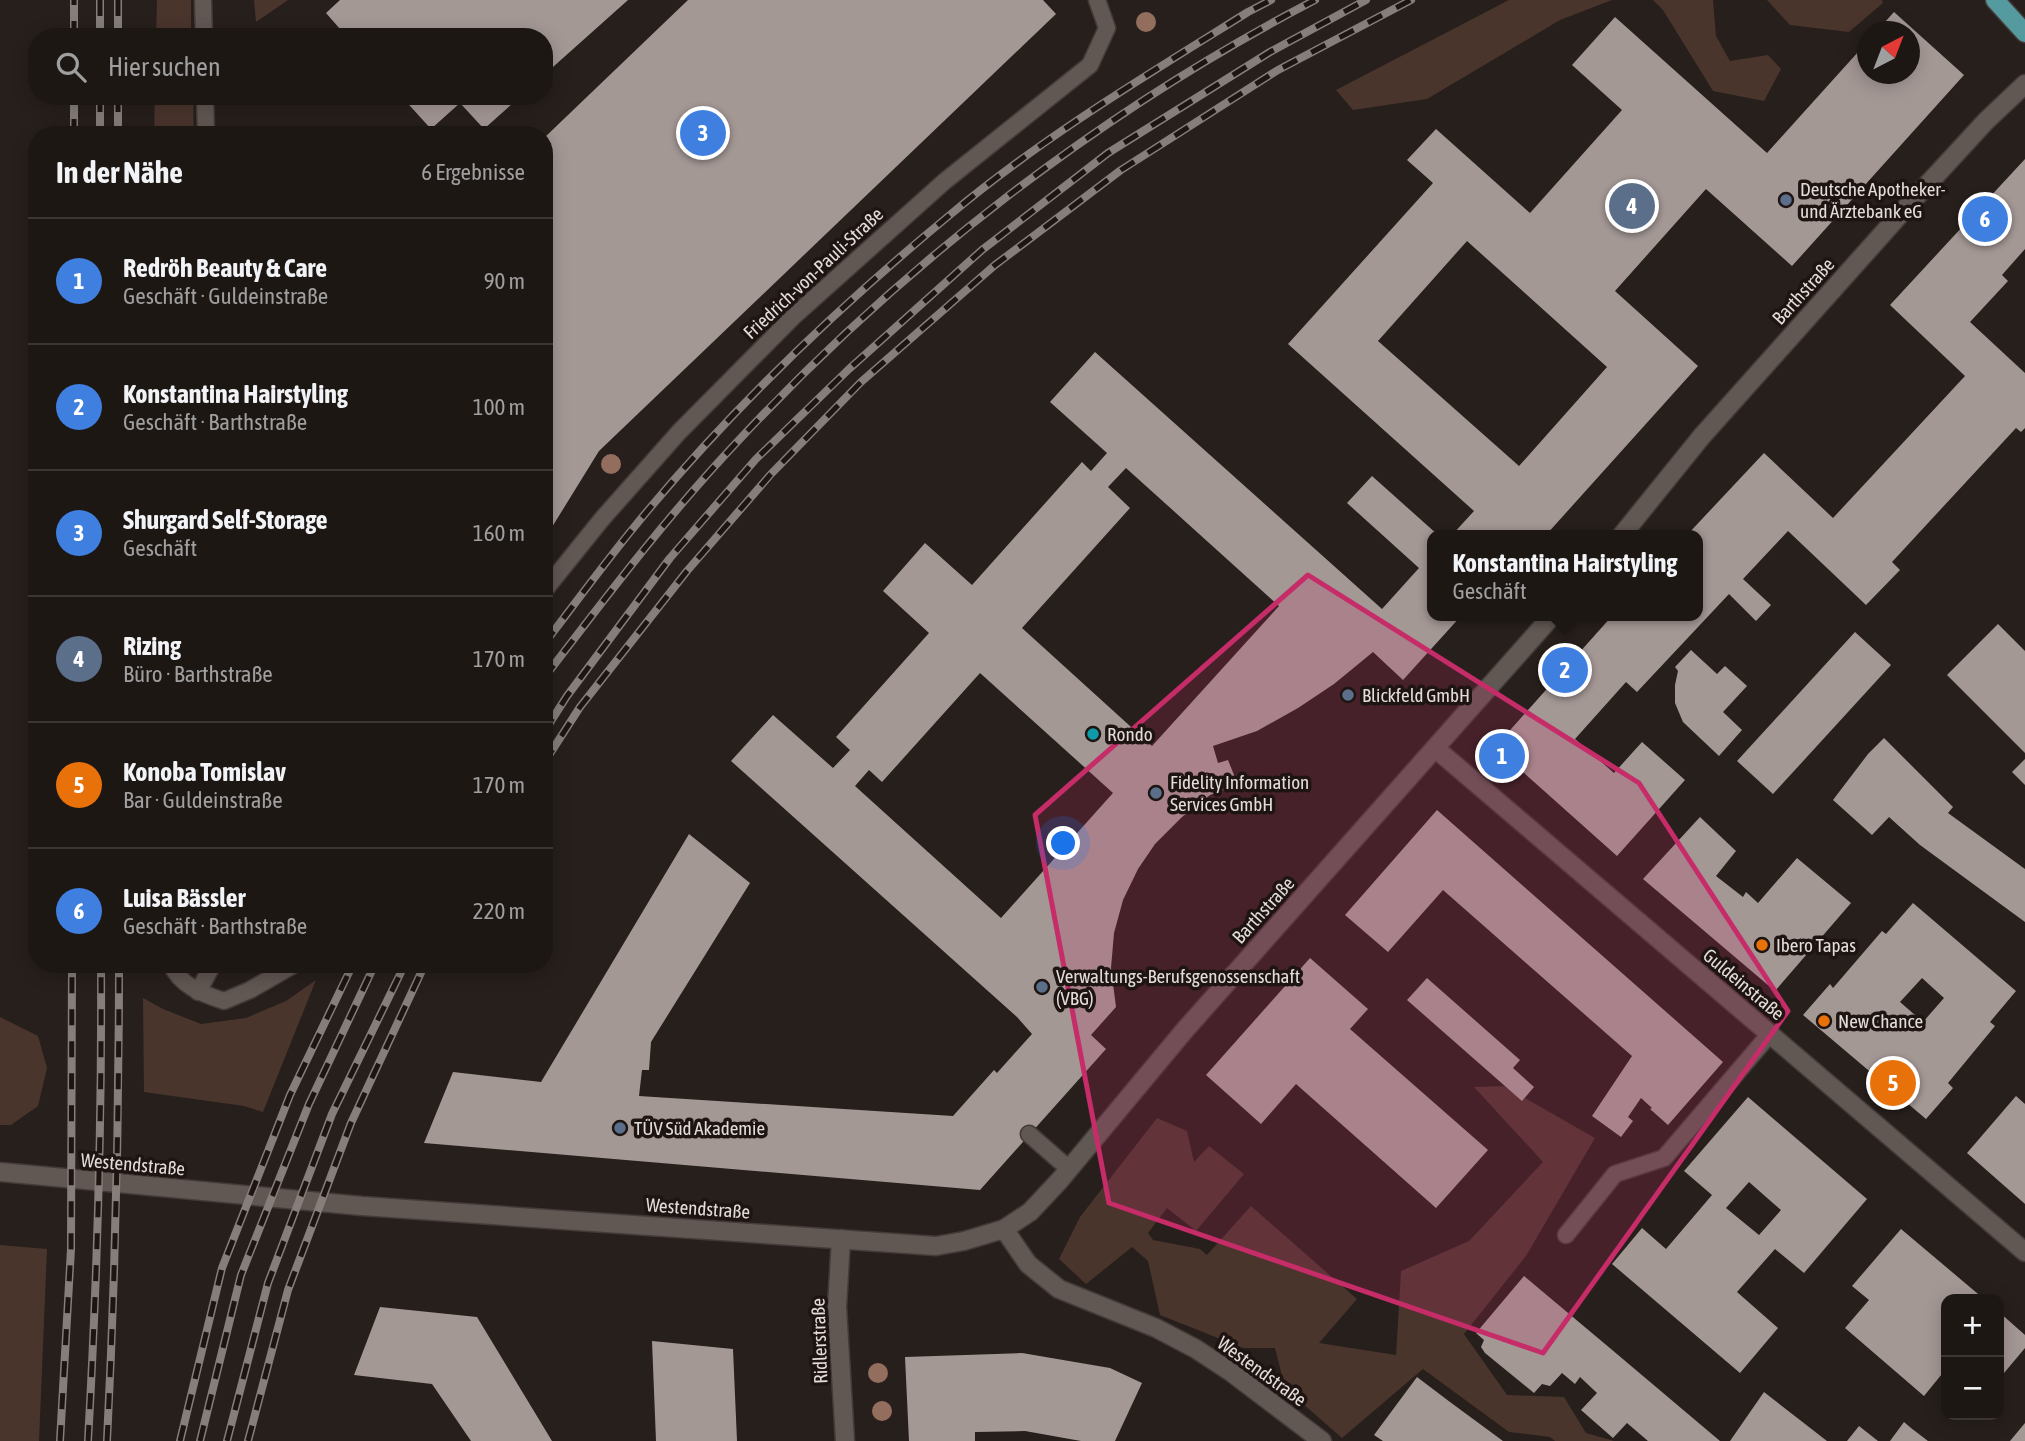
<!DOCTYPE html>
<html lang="de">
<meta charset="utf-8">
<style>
:root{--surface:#1d1714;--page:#25201d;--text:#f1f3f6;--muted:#a09fa0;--line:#3b3634;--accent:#7c3aed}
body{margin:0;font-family:"Asap Condensed",sans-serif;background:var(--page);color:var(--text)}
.controls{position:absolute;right:21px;bottom:21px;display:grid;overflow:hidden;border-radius:14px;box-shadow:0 4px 18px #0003}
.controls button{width:63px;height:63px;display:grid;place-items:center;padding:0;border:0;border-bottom:2px solid var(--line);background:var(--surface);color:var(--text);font:35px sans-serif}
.compass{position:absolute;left:1857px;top:21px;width:63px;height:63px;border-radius:50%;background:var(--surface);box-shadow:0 4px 18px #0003;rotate:42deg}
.you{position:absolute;left:1064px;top:844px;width:24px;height:24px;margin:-18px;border:5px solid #fff;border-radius:50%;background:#1a73e8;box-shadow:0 0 0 10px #1a73e833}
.badge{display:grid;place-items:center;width:46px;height:46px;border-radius:50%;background:var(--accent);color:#fff;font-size:23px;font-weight:700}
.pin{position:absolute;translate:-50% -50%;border:4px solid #fff;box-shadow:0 2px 7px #0006}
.popup{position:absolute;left:1427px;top:530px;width:276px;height:91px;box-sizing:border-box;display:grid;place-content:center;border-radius:14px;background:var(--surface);filter:drop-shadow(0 2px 5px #0005);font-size:23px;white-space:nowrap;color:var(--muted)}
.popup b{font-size:26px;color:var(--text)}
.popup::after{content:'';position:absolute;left:50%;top:100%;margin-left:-14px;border:14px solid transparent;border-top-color:var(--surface)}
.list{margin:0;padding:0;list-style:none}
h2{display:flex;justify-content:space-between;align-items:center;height:91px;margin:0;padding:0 28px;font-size:30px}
h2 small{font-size:23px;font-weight:400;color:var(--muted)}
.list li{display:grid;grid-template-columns:46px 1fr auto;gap:21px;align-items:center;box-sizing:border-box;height:126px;padding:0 28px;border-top:2px solid var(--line)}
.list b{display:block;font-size:26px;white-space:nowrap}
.list p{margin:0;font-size:23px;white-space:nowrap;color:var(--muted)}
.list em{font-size:23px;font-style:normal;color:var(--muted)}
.icon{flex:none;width:38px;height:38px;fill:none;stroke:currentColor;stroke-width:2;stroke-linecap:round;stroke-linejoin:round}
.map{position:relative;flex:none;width:2025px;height:1441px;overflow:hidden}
.search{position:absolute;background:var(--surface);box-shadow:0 4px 18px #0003;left:28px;top:28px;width:525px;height:77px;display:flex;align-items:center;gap:18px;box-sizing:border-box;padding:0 24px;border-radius:28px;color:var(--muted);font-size:26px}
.panel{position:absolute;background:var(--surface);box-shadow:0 4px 18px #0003;left:28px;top:126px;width:525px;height:847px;border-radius:28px}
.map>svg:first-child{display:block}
.green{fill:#4a352d}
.building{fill:#a49895;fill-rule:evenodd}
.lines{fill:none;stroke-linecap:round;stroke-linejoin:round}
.service-casing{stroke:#433b39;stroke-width:19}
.minor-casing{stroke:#433b39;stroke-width:21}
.tertiary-casing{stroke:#433b39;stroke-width:21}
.primary-casing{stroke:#433b39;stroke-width:21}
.service{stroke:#615753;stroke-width:16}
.minor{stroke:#615753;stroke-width:18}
.tertiary{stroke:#615753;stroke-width:18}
.primary{stroke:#549a9e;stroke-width:18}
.rail-casing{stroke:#857e7b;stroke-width:8}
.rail{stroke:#1e1512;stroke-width:5;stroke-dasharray:16;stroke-linecap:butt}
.tree{fill:#936e5f}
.marked{fill:#c52c68;fill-opacity:0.2;stroke:#c52c68;stroke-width:5;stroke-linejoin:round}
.service-dot{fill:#5c6f8a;stroke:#1e1512;stroke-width:2.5}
.culture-dot{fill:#0f9aa8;stroke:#1e1512;stroke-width:2.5}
.food-dot{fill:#e8710a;stroke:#1e1512;stroke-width:2.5}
.labels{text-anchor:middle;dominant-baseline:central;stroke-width:7;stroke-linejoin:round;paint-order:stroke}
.poi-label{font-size:19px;fill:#e3ddda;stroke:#1e1512;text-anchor:start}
.street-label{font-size:19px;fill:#e3ddda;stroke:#1e1512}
</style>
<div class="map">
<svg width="2025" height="1441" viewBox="0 0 2025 1441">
<rect width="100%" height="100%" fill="#271f1b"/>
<g class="green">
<path d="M157 0H191V37H156Z"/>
<path d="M254 0H288L256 22Z"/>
<path d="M1509 0H1612L1560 20 1427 99 1353 110 1336 90Z"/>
<path d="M1653 0H1713L1716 36 1730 61 1768 55 1781 69 1764 101 1713 91 1663 10Z"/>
<path d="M1767 0H1882L1883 3 1849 32 1790 25Z"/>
<path d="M155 96H193L194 135H154Z"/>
<path d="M316 980 263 1112 244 1106 144 1092 143 998 163 1009 201 1024 246 1018 286 1001Z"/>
<path d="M0 1017 38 1036 47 1068 38 1106 11 1125H0Z"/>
<path d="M1504 1086 1595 1138 1526 1256 1464 1334 1507 1395 1564 1397 1586 1433 1614 1441H1555L1550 1437 1509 1432 1423 1369 1342 1438 1285 1388 1275 1348H1243L1160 1315 1148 1261 1132 1247 1086 1284 1059 1259 1080 1217 1157 1118 1187 1131 1194 1162 1209 1146 1244 1174 1196 1231 1167 1208 1148 1233 1153 1240 1200 1249 1207 1255 1251 1206 1357 1299 1319 1343 1396 1355 1401 1271 1469 1241 1543 1162 1474 1087Z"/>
<path d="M0 1245 47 1249 39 1441H0Z"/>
</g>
<g class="building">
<path d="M340 0H628L544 75V37H347L326 13Z"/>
<path d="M688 0H1043L1056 14 599 451 544 540V138Z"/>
<path d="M1894 12 1964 75 1792 266 1706 189 1615 291 1698 366 1546 535H1452L1474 511 1288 344 1433 183 1407 160 1436 129 1530 213 1622 110 1572 65 1615 17 1767 153 1868 41V74H1910V32H1876ZM1467 241 1607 367 1519 466 1378 341Z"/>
<path d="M401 96H521L484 129 460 103 431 129Z"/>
<path d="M2025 159V249L2002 275 2008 281 1970 322 2025 373V428L2021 432 2016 428 1892 562 1900 570 1866 605 1788 531 1743 579 1771 605 1756 621 1729 594 1637 692 1626 682 1575 739 1614 773 1642 742 1685 780 1617 856 1495 747 1612 616H1698V535H1687L1764 453 1833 518 1965 376 1890 305Z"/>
<path d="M1095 352 1382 609 1419 568 1347 503 1372 476 1438 535H1432V616H1461L1403 680 1373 652 1334 684 1298 708 1257 731 1213 746 1218 763 1228 760 1238 785 1210 795 1182 817 1155 844 1138 869 1123 900 1114 933 1111 968 1116 1007 1091 1035 1106 1049 980 1190 424 1143 453 1072 541 1082 689 834 750 883 651 1042 649 1070H642L639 1096 953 1116 994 1070 997 1073 1032 1034 1017 1017 731 761 773 715 833 768 850 750 836 737 929 633 883 591 925 543 972 585 1082 462 1091 471 1107 453 1050 402ZM1126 468 1279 606 1152 746 1022 628 1130 508 1108 487ZM980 673 1113 793 1001 918 855 786 869 770 882 782Z"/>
<path d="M1998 624 2025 651V753L1947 675Z"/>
<path d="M1855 632 1891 665 1773 794 1737 761Z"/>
<path d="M1691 650 1717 674 1725 666 1747 686 1723 712 1742 730 1719 756 1683 722 1675 703V685L1678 671 1675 667Z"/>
<path d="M1884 738 1953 807 1948 813 2025 869V922L1920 845 1889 817 1872 835 1833 800 1868 754Z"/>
<path d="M2025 759V785L2012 772Z"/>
<path d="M1437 810 1723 1062 1668 1125 1650 1109 1652 1108 1641 1098 1628 1117 1633 1121 1621 1137 1592 1116 1632 1056 1443 890 1388 952 1345 915Z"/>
<path d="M1700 817 1736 851 1716 876 1743 897 1746 892 1758 903 1797 858 1851 903 1775 991 1643 879Z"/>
<path d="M1913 903 2016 991 1990 1022 1995 1026 1948 1083 1953 1088 1926 1119 1803 1015 1830 984 1833 988 1882 931 1886 934ZM1922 978 1944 998 1923 1022 1900 1002Z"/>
<path d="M1310 958 1368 1009 1350 1029 1488 1150 1436 1208 1296 1084 1261 1124 1206 1075Z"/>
<path d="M1427 978 1520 1060 1513 1068 1534 1087 1522 1101 1407 1000Z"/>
<path d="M2016 1096 2025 1104V1204L1967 1153Z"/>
<path d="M1748 1097 1867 1199 1804 1273 1775 1249 1737 1292 1778 1328 1740 1373 1612 1264 1642 1228 1666 1249 1712 1195 1684 1171ZM1749 1182 1781 1210 1759 1235 1726 1208Z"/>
<path d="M1901 1229 1984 1299H1946V1369L1924 1396 1845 1328 1869 1300 1852 1286Z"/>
<path d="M1524 1276 1611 1349 1720 1441H1648L1627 1423 1613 1438 1581 1410 1597 1393 1580 1377 1575 1384 1562 1373 1550 1386 1542 1384 1534 1393 1485 1353 1481 1347 1484 1340 1476 1333Z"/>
<path d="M380 1307 477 1317 552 1441H471L432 1384 354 1375Z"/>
<path d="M1999 1312 2025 1335V1348L1999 1379Z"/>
<path d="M652 1341 733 1349 737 1441H656Z"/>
<path d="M1022 1353 1110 1368 1142 1383 1115 1441H1081L1025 1431 975 1432V1441H909L905 1357Z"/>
<path d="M1417 1377 1450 1402 1503 1441H1383L1374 1435Z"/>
<path d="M1764 1392 1827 1441H1730Z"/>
<path d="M1904 1422 1911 1428 1928 1441H1890Z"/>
<path d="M2025 1423V1441H2010Z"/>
<path d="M1859 1426 1878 1441H1847Z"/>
</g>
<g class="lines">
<defs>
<g id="service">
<path d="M203 0 204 37"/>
<path d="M205 96 206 135"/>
<path d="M544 591 602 519 679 432 793 317 945 181 1090 65 1107 28 1097 0"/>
<path d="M171 964C180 986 203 994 224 1001L250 990 295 964"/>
<path d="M198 992 213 964"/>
<path d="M1029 1134 1069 1169"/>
<path d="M1566 1235 1615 1174 1664 1158 1770 1034"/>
</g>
<g id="minor">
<path d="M1435 748 2025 1252"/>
<path d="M1004 1229 1028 1264 1059 1289 1156 1328 1196 1349 1231 1372 1322 1441"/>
</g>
<g id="tertiary">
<path d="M1622 535 1702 436 1903 211 1986 121 2025 84"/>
<path d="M0 1172 362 1206 936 1246 964 1241 1004 1229 1030 1212 1060 1180 1184 1031 1552 616"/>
<path d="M841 1239 837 1307 845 1441"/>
</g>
<path id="primary" d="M1995 0 2025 33"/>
</defs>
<use href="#service" class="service-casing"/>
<use href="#minor" class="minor-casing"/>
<use href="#tertiary" class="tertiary-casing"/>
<use href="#primary" class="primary-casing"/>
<use href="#service" class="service"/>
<use href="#minor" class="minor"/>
<use href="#tertiary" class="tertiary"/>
<use href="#primary" class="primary"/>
<defs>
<g id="rail">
<path d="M100 0V37"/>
<path d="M118 0V37"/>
<path d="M74 37V0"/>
<path d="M100 96V135"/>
<path d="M118 96V135"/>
<path d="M74 135V96"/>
<path d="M544 644C574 605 603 565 635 526 728 412 837 308 951 214 1043 137 1147 75 1248 12L1271 0"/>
<path d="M544 678C606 597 668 515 738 441 903 264 1100 112 1315 0"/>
<path d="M544 732 567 696 670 558 756 459 849 369 982 250 1108 153 1270 52 1366 0"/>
<path d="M544 763 580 707 687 571 771 474 861 382 995 265 1121 170 1278 70 1411 0"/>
<path d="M60 1441 71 1249 72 964"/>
<path d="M88 1441C97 1282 102 1124 101 964"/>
<path d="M107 1441C115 1282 119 1124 119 964"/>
<path d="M180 1441 222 1268 290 1095 353 964"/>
<path d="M200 1441 241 1275 309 1104 375 964"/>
<path d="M227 1441 268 1283 332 1114 405 964"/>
<path d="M248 1441 288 1290 351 1123 425 964"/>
</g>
</defs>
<use href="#rail" class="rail-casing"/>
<use href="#rail" class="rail"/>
</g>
<g class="tree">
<circle cx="1146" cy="22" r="10"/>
<circle cx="611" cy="464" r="10"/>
<circle cx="878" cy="1373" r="10"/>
<circle cx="882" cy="1411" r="10"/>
</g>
<path class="marked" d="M1308 575 1639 783 1788 1011 1543 1353 1109 1203 1035 815Z"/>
<g class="service-dot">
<circle cx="1786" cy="200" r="7"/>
<circle cx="1348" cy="695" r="7"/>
<circle cx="1156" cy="793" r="7"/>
<circle cx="1042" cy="987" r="7"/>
<circle cx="620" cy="1128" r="7"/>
</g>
<circle class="culture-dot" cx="1093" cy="734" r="7"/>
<g class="food-dot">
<circle cx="1762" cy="945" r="7"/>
<circle cx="1824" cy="1021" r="7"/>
</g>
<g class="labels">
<g class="poi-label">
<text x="1800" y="189">Deutsche Apotheker-<tspan x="1800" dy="22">und Ärztebank eG</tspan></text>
<text x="1362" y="695">Blickfeld GmbH</text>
<text x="1107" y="734">Rondo</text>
<text x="1170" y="782">Fidelity Information<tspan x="1170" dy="22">Services GmbH</tspan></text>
<text x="1776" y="945">Ibero Tapas</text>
<text x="1056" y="976">Verwaltungs-Berufsgenossenschaft<tspan x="1056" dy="22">(VBG)</tspan></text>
<text x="1838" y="1021">New Chance</text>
<text x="634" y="1128">TÜV Süd Akademie</text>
</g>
<g class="street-label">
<text transform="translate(813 273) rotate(-43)">Friedrich-von-Pauli-Straße</text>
<text transform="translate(1803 291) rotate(-48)">Barthstraße</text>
<text transform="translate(1263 910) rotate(-48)">Barthstraße</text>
<text transform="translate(1744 984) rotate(40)">Guldeinstraße</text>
<text transform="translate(133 1164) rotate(5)">Westendstraße</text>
<text transform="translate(698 1208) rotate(4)">Westendstraße</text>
<text transform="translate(819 1341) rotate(-92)">Ridlerstraße</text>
<text transform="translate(1262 1371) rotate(36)">Westendstraße</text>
</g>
</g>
</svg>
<div class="controls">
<button>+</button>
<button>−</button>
</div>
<svg class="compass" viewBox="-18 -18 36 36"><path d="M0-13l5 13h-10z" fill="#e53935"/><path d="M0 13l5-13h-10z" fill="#a09fa0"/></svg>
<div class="you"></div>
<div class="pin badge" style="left:1502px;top:756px;background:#3f7fe0">1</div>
<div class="pin badge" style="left:1565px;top:670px;background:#3f7fe0">2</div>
<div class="popup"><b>Konstantina Hairstyling</b>Geschäft</div>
<div class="pin badge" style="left:703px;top:133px;background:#3f7fe0">3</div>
<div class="pin badge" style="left:1632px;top:206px;background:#5c6f8a">4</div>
<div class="pin badge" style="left:1893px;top:1083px;background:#e8710a">5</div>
<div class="pin badge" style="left:1985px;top:219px;background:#3f7fe0">6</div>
<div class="search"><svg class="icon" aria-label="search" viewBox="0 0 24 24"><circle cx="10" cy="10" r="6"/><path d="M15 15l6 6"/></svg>Hier suchen</div>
<section class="panel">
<h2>In der Nähe<small>6 Ergebnisse</small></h2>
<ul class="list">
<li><span class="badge" style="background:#3f7fe0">1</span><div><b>Redröh Beauty &amp; Care</b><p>Geschäft · Guldeinstraße</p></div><em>90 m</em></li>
<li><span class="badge" style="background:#3f7fe0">2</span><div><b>Konstantina Hairstyling</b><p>Geschäft · Barthstraße</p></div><em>100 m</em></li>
<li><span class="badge" style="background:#3f7fe0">3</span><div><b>Shurgard Self-Storage</b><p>Geschäft</p></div><em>160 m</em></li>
<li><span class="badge" style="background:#5c6f8a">4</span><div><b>Rizing</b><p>Büro · Barthstraße</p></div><em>170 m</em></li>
<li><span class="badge" style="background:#e8710a">5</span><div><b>Konoba Tomislav</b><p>Bar · Guldeinstraße</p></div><em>170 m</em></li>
<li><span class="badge" style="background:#3f7fe0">6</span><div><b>Luisa Bässler</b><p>Geschäft · Barthstraße</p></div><em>220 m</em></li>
</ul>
</section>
</div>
